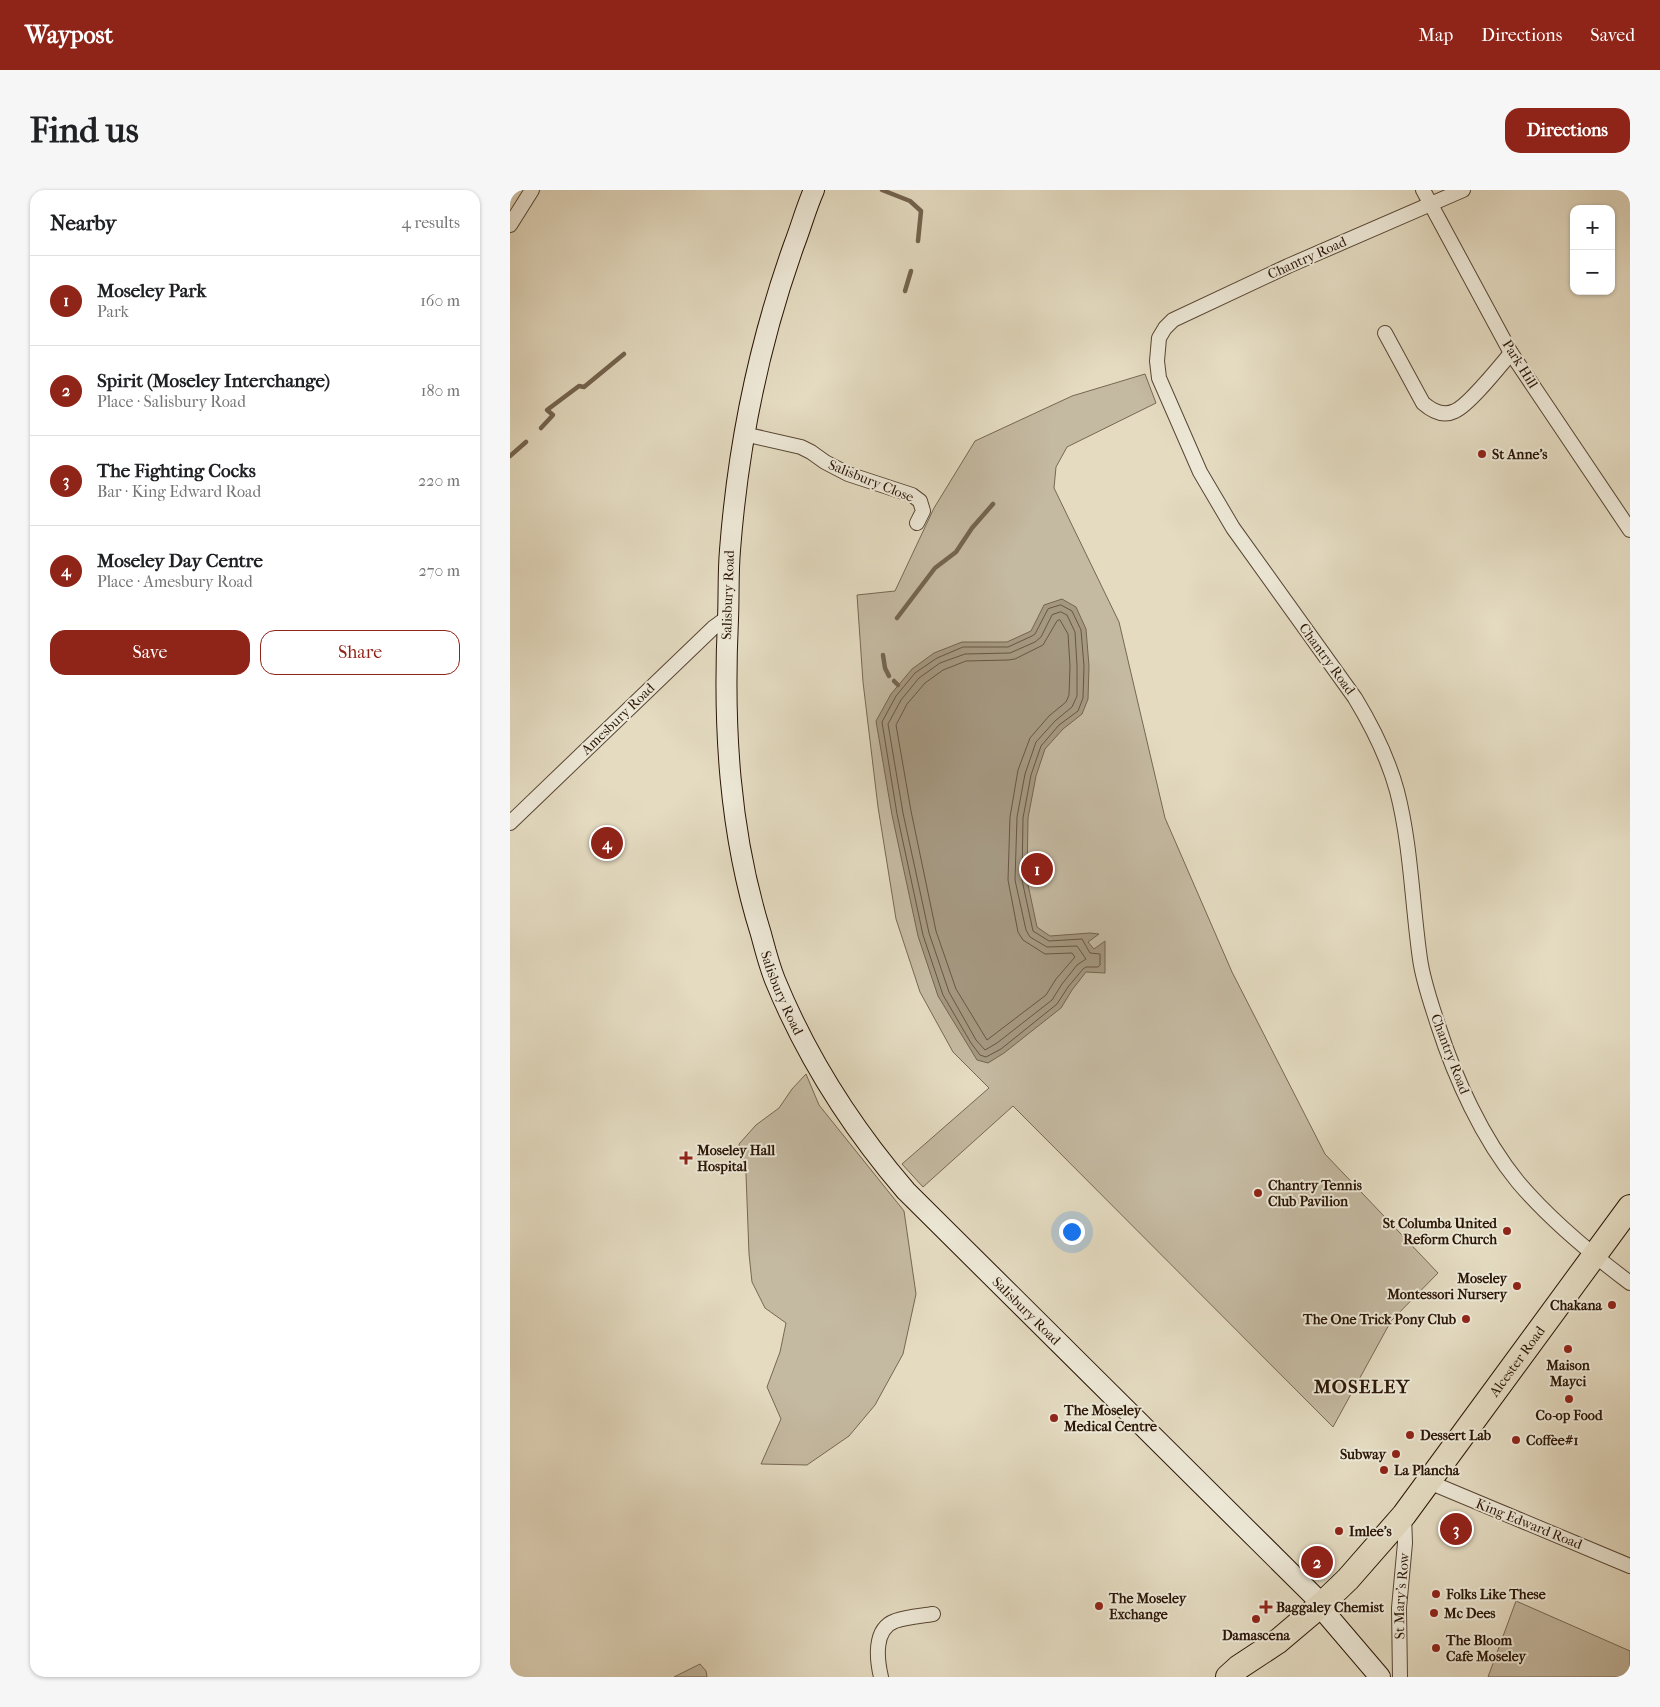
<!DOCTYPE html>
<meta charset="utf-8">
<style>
:root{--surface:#fff;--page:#f6f6f6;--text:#202124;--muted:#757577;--line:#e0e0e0;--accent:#8f2418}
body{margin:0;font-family:"IM FELL French Canon",serif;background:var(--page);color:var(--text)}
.controls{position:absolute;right:15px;top:15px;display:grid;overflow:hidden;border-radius:10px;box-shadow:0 1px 4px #0004}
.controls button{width:45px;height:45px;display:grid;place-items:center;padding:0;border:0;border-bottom:1px solid var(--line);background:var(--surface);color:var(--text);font:25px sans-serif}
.you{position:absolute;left:561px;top:1041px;width:18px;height:18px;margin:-12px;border:4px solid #fff;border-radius:50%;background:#1a73e8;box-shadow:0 0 0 8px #1a73e833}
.badge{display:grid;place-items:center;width:32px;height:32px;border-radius:50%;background:var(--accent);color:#fff;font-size:16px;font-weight:700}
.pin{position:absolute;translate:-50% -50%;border:2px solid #fff;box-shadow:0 1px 5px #0006}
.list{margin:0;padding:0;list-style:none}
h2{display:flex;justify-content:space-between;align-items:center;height:65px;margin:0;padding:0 20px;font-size:21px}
h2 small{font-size:16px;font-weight:400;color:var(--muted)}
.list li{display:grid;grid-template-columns:32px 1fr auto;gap:15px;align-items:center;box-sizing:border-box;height:90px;padding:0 20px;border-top:1px solid var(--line)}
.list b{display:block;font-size:19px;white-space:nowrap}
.list p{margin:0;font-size:16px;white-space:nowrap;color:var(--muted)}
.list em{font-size:16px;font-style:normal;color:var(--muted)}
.actions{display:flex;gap:10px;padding:15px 20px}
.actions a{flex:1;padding:11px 0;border:1px solid var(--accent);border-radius:15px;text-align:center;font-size:18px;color:var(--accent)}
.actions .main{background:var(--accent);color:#fff}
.map{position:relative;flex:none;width:1120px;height:1487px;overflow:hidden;border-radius:15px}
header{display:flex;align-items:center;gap:30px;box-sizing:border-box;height:70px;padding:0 25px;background:var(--accent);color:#fff}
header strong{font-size:24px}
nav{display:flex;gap:28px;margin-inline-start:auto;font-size:18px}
.intro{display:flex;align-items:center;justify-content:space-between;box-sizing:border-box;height:120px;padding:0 30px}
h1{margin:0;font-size:35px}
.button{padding:12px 22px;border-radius:15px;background:var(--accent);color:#fff;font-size:18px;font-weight:700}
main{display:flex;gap:30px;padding:0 30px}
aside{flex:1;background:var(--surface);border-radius:15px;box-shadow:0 1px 4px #0004}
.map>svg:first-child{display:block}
.green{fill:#c4b9a1;stroke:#776753}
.water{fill:#a59881;stroke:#74644f}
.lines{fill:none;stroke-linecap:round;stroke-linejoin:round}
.shore{stroke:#685643;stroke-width:1}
.stream{stroke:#74644f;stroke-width:4.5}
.minor-casing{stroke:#584634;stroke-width:16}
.secondary-casing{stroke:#2a1505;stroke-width:22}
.trunk-casing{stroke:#2a1505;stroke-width:26}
.minor{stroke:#ede8d7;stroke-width:14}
.secondary{stroke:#ede8d7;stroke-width:20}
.trunk{stroke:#e4dbc1;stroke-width:24}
.poi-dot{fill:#8f2418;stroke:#ede8d7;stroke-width:2}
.labels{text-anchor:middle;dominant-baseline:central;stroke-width:4;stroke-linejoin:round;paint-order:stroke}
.street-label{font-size:14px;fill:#2a1505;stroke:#ede8d7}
.poi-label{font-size:14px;font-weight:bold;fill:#2a1505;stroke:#ede8d7;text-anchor:start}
.district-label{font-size:19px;font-weight:bold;letter-spacing:1px;fill:#2a1505;stroke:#ede8d7}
</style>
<header>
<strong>Waypost</strong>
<nav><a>Map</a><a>Directions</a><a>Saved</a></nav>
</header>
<div class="intro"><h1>Find us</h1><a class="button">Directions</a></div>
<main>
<aside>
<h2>Nearby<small>4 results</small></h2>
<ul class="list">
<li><span class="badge">1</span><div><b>Moseley Park</b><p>Park</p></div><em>160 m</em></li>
<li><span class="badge">2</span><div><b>Spirit (Moseley Interchange)</b><p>Place · Salisbury Road</p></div><em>180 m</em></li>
<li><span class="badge">3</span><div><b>The Fighting Cocks</b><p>Bar · King Edward Road</p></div><em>220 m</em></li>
<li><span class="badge">4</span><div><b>Moseley Day Centre</b><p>Place · Amesbury Road</p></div><em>270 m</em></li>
</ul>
<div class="actions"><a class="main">Save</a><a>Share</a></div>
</aside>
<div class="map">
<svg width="1120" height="1487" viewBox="0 0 1120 1487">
<rect width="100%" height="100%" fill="#e4dbc1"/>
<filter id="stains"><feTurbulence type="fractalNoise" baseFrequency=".004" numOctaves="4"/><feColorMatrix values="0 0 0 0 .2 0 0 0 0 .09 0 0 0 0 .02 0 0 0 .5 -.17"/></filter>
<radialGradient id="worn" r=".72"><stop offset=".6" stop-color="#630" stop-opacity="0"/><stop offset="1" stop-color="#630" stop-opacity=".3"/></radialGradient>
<g class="green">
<path d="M635 184 646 213 557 257 546 277 544 298 609 432 655 628 722 782 815 964 928 1083 881 1131 823 1237 503 916 413 997 392 974 479 898 443 862 410 802 386 729 368 617 353 492 347 405 385 401 424 318 465 251 562 206Z"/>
<path d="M296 884 309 915 394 1021 406 1104 393 1164 365 1215 339 1246 297 1275 251 1274 271 1229 257 1197 270 1162 276 1133 255 1118 242 1092 239 1064 236 984 229 954 246 935 269 918 282 899Z"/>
<path d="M1006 1411 1120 1461V1487H978Z"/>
<path d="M190 1474 196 1481 197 1487H164Z"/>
</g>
<path class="water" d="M552 409 566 417 576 439 579 476 578 509 572 524 553 539 535 559 526 586 518 628 517 690 527 737 540 746 580 743 589 744 578 752 584 759 595 751V783L576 782 562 800 551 818 494 863 478 873 467 870 428 806 408 746 382 625 366 531 381 504 402 479 424 463 452 452H497L521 441 534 415Z"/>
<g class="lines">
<g class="shore">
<path d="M551 415 562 421 571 440 574 476 573 508 568 521 549 535 531 556 521 585 513 628 512 690 523 741 539 751 572 749 580 763 590 764V775L588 777H576L573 779 558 797 547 814 491 859 476 867 470 865 461 853 433 805 413 745 387 624 372 532 386 506 405 483 427 468 453 457H498L522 446 525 444 538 419Z"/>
<path d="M551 422 557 425 565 442 567 476V506L562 517 545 531 526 552 515 584 507 627 505 690 516 740 520 747 537 757 567 756 576 769 567 775 552 794 542 810 487 853 475 860 466 850 439 802 419 743 393 623 378 534 391 510 409 488 430 473 455 464 500 463 525 452 531 447 542 425Z"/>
<path d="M550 430 558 444 560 476 559 505 556 512 539 526 520 548 508 580 500 627 498 690 508 742 513 750 535 764 562 763 565 767 546 789 536 805 477 850 446 799 426 741 401 621 386 535 397 514 415 493 433 480 456 471 498 470 505 469 533 455 547 431Z"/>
</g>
<g class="stream">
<path d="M372 0 400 11 411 21 408 51"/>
<path d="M395 101 401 81"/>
<path d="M31 238 43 225 37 220 69 196 74 197 114 164"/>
<path d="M0 266 16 252"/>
<path d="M387 428 425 378 446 362 462 338 483 314"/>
<path d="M373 465 375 478 379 486"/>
<path d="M384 491 388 495"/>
</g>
<defs>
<g id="minor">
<path d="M913 0 1001 163 1120 340"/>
<path d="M953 0 778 76 663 130 655 138 649 148 647 171 649 188 690 282 723 338 845 508C862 536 878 568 887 601 901 655 902 713 910 769 913 791 921 813 928 835 945 888 972 948 1008 992 1041 1031 1080 1063 1120 1093"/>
<path d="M0 35 22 0"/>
<path d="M875 143 913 213C922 221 933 227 945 221 959 215 990 176 1001 163"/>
<path d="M234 244 291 257 301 262 315 272 338 284 402 305 410 311 413 321 407 333"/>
<path d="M0 633 203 438 218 427"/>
<path d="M919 1292 1120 1376"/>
<path d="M371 1487C367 1470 363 1439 385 1431 397 1427 411 1426 423 1424"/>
<path id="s1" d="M890 1487 889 1418 895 1353 894 1325"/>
</g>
<g id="secondary">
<path id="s2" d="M304 0C296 18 291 37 284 55 249 153 228 256 220 360 218 383 219 406 218 429 213 536 219 642 251 744 255 759 259 775 265 790 297 868 341 937 396 1001L812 1414 818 1426 870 1487"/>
</g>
<g id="trunk">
<path id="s3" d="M718 1487 729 1477 767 1452 812 1414 838 1389 894 1325 1120 1017"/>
</g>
</defs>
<use href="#minor" class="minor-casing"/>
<use href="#secondary" class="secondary-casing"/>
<use href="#trunk" class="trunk-casing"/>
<use href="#minor" class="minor"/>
<use href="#secondary" class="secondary"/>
<use href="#trunk" class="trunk"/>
</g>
<g class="poi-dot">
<circle cx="972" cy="264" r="5"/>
<path d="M173.5 960.5h5v5h5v5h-5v5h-5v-5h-5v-5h5z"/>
<circle cx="748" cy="1003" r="5"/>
<circle cx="997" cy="1041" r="5"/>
<circle cx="1007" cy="1096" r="5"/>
<circle cx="1102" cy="1115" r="5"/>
<circle cx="956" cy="1129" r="5"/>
<circle cx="1058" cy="1159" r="5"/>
<circle cx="1059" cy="1209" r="5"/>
<circle cx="544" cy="1228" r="5"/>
<circle cx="900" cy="1245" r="5"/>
<circle cx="1006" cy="1250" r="5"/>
<circle cx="886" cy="1264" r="5"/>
<circle cx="874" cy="1280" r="5"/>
<circle cx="829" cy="1341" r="5"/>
<circle cx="926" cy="1404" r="5"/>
<circle cx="589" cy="1416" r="5"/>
<path d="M753.5 1409.5h5v5h5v5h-5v5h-5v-5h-5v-5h5z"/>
<circle cx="924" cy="1423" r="5"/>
<circle cx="746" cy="1429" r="5"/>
<circle cx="926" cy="1458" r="5"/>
</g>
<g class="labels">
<g class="street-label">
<text transform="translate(797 68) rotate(-24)">Chantry Road</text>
<text transform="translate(1010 174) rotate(58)">Park Hill</text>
<text transform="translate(361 291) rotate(22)">Salisbury Close</text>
<text transform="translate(218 405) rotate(-88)">Salisbury Road</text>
<text transform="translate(817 469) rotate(54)">Chantry Road</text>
<text transform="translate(108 529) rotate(-44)">Amesbury Road</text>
<text stroke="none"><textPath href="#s2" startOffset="821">Salisbury Road</textPath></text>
<text transform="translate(940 864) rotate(69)">Chantry Road</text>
<text stroke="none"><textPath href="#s2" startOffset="1226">Salisbury Road</textPath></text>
<text stroke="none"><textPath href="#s3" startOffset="431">Alcester Road</textPath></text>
<text transform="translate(1019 1334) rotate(22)">King Edward Road</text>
<text stroke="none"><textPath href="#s1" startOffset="81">St Mary's Row</textPath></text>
</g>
<g class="poi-label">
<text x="982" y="264">St Anne's</text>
<text x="187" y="960">Moseley Hall<tspan x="187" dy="16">Hospital</tspan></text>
<text x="758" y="995">Chantry Tennis<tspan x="758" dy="16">Club Pavilion</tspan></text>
<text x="987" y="1033" text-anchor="end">St Columba United<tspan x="987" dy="16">Reform Church</tspan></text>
<text x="997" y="1088" text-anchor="end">Moseley<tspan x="997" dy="16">Montessori Nursery</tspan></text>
<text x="1092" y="1115" text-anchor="end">Chakana</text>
<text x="946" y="1129" text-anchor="end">The One Trick Pony Club</text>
<text x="1058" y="1175" text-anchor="middle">Maison<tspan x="1058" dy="16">Mayci</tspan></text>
<text x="554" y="1220">The Moseley<tspan x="554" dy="16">Medical Centre</tspan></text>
<text x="1059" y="1225" text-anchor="middle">Co-op Food</text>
<text x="910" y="1245">Dessert Lab</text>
<text x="1016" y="1250">Coffee#1</text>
<text x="876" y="1264" text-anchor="end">Subway</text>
<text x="884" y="1280">La Plancha</text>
<text x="839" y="1341">Imlee's</text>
<text x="936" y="1404">Folks Like These</text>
<text x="599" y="1408">The Moseley<tspan x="599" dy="16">Exchange</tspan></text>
<text x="766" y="1417">Baggaley Chemist</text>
<text x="934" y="1423">Mc Dees</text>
<text x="746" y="1445" text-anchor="middle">Damascena</text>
<text x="936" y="1450">The Bloom<tspan x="936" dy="16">Cafe Moseley</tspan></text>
</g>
<g class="district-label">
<text x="852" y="1197">MOSELEY</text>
</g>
</g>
<rect width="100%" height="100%" filter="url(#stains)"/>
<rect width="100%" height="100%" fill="url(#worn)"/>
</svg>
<div class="controls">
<button>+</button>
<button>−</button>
</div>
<div class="you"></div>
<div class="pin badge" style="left:527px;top:679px">1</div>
<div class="pin badge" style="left:807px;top:1372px">2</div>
<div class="pin badge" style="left:946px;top:1339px">3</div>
<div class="pin badge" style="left:97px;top:653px">4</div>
</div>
</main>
